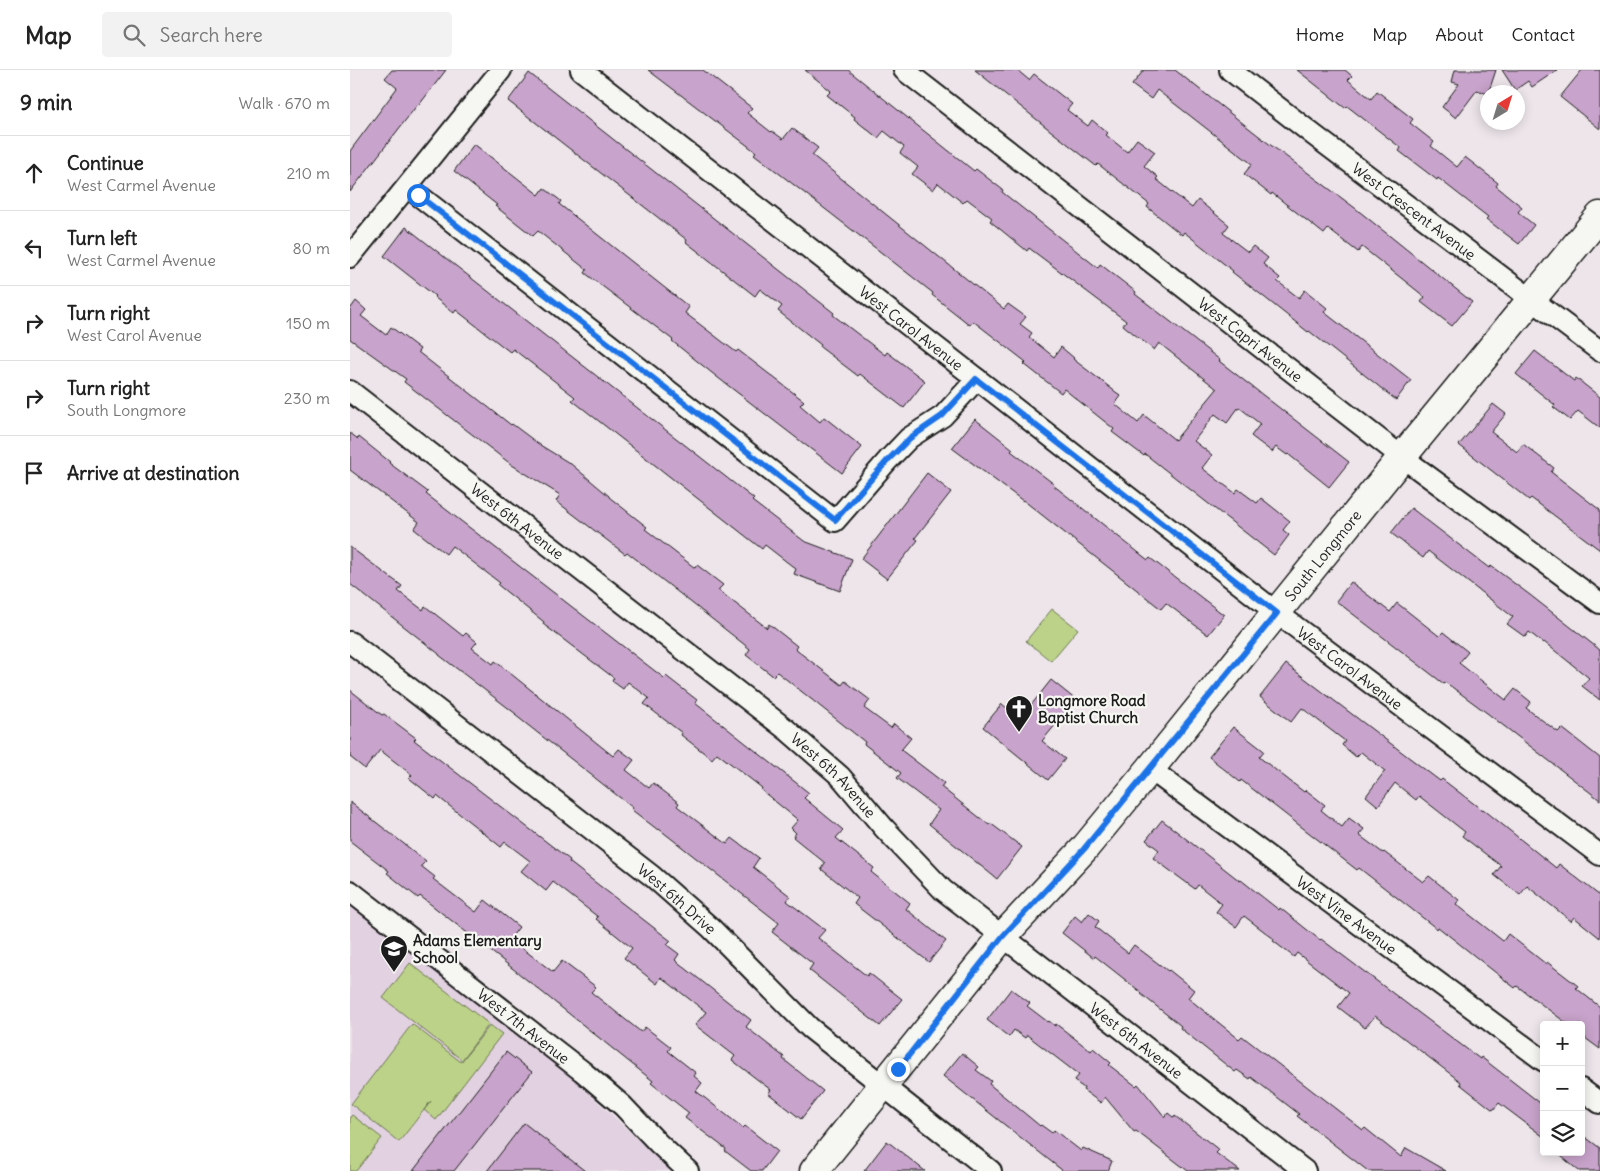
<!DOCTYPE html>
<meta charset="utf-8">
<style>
:root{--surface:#fff;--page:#f2f2f2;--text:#222;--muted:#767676;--line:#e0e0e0}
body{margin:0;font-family:Delius,sans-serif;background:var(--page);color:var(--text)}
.controls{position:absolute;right:15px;bottom:15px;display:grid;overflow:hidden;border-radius:5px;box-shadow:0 2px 12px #0003}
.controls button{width:45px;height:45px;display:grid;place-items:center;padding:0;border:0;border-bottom:1px solid var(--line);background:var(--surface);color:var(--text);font:25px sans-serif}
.compass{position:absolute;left:1130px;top:15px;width:45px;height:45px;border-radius:50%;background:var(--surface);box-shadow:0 2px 12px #0003;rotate:38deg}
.stop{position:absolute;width:15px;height:15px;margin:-11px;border:4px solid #1a73e8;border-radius:50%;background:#fff}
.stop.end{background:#1a73e8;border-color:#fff;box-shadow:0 1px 5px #0008}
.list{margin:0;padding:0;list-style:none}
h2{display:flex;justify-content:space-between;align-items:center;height:65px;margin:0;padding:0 20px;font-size:21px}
h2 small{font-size:16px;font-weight:400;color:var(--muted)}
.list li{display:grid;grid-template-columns:32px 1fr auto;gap:15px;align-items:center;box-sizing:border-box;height:75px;padding:0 20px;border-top:1px solid var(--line)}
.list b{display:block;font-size:19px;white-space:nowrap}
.list p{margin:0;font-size:16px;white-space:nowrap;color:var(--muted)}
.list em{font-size:16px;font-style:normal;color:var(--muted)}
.icon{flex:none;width:28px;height:28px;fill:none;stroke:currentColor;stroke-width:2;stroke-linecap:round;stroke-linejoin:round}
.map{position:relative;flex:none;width:1250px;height:1101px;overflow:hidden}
header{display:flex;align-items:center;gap:30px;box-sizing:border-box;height:70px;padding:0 25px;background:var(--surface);border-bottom:1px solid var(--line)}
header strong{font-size:24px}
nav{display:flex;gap:28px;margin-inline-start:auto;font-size:18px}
.search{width:350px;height:45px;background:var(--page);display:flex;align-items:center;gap:12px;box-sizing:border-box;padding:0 18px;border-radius:5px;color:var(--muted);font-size:19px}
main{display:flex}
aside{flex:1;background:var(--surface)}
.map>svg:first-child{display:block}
.built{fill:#e2d1e1}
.green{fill:#bcd288;stroke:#6c7752}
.building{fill:#c8a3cb;stroke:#1c1c1c}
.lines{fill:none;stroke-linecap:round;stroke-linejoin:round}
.street-casing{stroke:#1c1c1c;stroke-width:24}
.secondary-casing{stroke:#1c1c1c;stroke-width:31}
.street{stroke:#f6f6f2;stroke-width:20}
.secondary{stroke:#f6f6f2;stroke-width:28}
.route{stroke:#1a73e8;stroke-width:6}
.labels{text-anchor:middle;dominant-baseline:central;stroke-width:4.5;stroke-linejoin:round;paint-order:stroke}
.street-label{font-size:15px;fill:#1c1c1c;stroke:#f6f6f2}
.poi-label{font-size:15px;font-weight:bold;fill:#1c1c1c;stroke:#f6f6f2;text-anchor:start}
</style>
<header>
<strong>Map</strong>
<div class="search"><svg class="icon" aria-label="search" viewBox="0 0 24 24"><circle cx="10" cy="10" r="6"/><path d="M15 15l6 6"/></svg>Search here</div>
<nav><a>Home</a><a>Map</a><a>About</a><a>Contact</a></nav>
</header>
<main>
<aside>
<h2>9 min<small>Walk · 670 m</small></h2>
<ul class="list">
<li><svg class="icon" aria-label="ahead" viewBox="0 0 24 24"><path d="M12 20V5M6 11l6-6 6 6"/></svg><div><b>Continue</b><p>West Carmel Avenue</p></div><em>210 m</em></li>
<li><svg class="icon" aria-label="left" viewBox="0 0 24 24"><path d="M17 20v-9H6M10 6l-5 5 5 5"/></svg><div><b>Turn left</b><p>West Carmel Avenue</p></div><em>80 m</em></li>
<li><svg class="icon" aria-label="right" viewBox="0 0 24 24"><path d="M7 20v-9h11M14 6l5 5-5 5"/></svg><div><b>Turn right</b><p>West Carol Avenue</p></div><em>150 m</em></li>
<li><svg class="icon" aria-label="right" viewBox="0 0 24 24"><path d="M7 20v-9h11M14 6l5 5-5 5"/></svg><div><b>Turn right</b><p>South Longmore</p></div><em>230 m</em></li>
<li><svg class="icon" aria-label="arrive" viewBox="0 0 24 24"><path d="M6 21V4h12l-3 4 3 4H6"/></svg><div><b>Arrive at destination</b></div></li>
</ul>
</aside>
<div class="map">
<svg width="1250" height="1101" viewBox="0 0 1250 1101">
<rect width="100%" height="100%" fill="#ede5ea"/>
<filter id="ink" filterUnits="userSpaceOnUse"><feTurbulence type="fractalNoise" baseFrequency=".02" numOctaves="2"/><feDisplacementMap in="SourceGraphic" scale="10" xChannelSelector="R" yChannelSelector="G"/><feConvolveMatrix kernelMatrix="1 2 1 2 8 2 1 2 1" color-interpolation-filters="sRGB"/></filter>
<g filter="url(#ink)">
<path class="built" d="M0 835 222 1008 322 1101H0Z"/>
<g class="green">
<path d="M702 539 728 559 701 591 676 571Z"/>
<path d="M60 893 139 954 112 990 33 928Z"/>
<path d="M62 954 111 992 140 955 152 964 86 1050 74 1040 81 1031 49 1072 1 1034Z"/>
<path d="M2 1045 32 1068 6 1101H0V1047Z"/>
</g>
<g class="building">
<path d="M42 0H96L69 35 68 34 0 122V81L47 18 35 8Z"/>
<path d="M298 0H353L402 38 397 43 421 62 422 61 433 69 442 58 468 78 462 85 654 239 658 234 676 247 670 254 682 263 679 267 704 287 711 277 724 288 723 289 771 326 765 334 788 353 794 345 825 370 867 319 809 273 804 280 773 255 776 251 679 178 677 181 640 151 642 148 617 129 613 133 588 113 583 120 562 104 568 97 550 83 554 77 534 61 528 68 504 49 505 47 477 25 481 21 455 0H498L624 101 626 99 653 120 652 122 748 198 750 194 786 222 785 224 870 290 869 291 999 392 979 417 938 384 937 385 926 377 922 382 901 366 910 354 889 337 877 353 865 344 844 371 862 385 852 398 885 423 888 419 907 433 911 428 940 451 933 460 939 465 924 485 795 384 794 386 762 362 764 359 714 319 711 323 674 294 676 292 623 251 620 255 582 225 583 223 537 187 404 84 406 82Z"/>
<path d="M625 0H667L679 10 684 4 722 34 717 40 738 56 742 50 758 63 756 65 777 82 787 69 805 82 794 96 808 107 806 109 842 138 848 130 879 155 873 163 898 182 903 176 918 188 913 194 930 208 927 211 949 228 955 220 977 238 974 242 1061 310 1046 330 959 261 958 262 914 227 882 202 883 201 834 162 832 165 797 137 799 134 748 94 746 96 701 61Z"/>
<path d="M794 0H825L918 73 1005 138 1122 232 1102 256 1071 232 1075 227 1012 177 1008 182 978 159 974 164 922 123 921 125 894 104 902 94 807 20 801 29 782 15Z"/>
<path d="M947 0H995L1002 6 998 10 1021 29 1027 21 1063 49 1060 53 1084 72 1081 76 1107 97 1115 87 1148 113 1146 116 1172 137 1168 142 1184 155 1169 174 1136 149 1138 147 1088 108 1087 110 1049 81 1051 78 997 36 995 38Z"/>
<path d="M1105 0H1146L1138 24 1127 20 1106 48 1092 37 1109 14 1102 12Z"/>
<path d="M1152 0H1207L1182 17 1178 11 1165 20Z"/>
<path d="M1232 0H1250V59L1210 27Z"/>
<path d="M179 3 484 243 483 245 535 285 537 282 575 311 554 338 510 304 508 306 470 277 471 275 428 241 432 236 410 219 405 226 336 172 337 170 158 31Z"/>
<path d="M124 74 189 125 194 118 211 131 209 134 339 237 335 243 386 282 388 280 454 331 450 335 470 352 474 347 512 377 492 403 367 307 322 271 323 270 235 203 237 200 188 161 183 166 145 136 147 135 104 101Z"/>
<path d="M56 157 404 429 402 431 454 471 502 489 490 521 444 504 446 499 415 475 412 479 222 330 225 327 163 279 160 282 106 240 104 243 84 227 85 226 34 186Z"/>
<path d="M6 231 16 240 11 246 36 265 41 257 70 279 68 282 161 355 162 354 190 375 221 394 259 426V427L297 457 295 459 345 498 347 495 373 515 368 520 417 558 419 554 447 576 445 579 492 615 495 611 520 630 514 638 541 658 544 654 561 668 551 680 594 713 591 717 639 755 640 753 672 777 647 809 579 754 589 740 547 708 551 703 514 674 515 672 427 602 423 606 396 585 400 579 277 482 275 484 206 431 210 425 162 395 54 312 56 309 0 269V237L1 238Z"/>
<path d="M1185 281 1224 311 1226 308 1250 327V358L1228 341 1220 350 1203 337 1205 335 1166 304Z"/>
<path d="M1143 334 1156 344 1141 362 1167 382 1173 374 1204 398 1201 402 1250 440V480L1181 428 1179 430 1109 375Z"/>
<path d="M625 349 663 379 661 381 704 414 703 415 798 490 800 488 874 545 858 565 816 533 811 539 673 430V431L602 378Z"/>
<path d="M0 363 8 369 9 367 40 392 39 393 78 422 76 424 314 608 316 606 347 630 345 633 459 723 454 728 493 760 486 768 524 798 521 802 560 833 556 839 596 871 579 892 504 834 508 828 471 799 475 793 443 767 446 763 441 758 448 750 411 720 412 718 367 683 362 689 331 665 332 663 294 634 299 628 278 612 273 619 262 611 264 608 193 554 194 552 148 515 150 513 102 476 96 484 64 459 69 452 0 400Z"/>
<path d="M577 403 601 422 565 468 568 470 537 509 511 489Z"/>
<path d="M1061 438 1139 498 1141 496 1180 525 1250 580V630L1232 616 1239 608 1194 572 1193 573 1179 562 1175 567 1157 554 1163 547 1078 481 1073 488 1041 463Z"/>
<path d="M0 477 52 516 48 521 73 540 75 536 113 566 116 563 127 572 122 578 143 594 145 591 263 686 269 679 284 690 276 700 299 718 303 713 329 733 327 736 377 774 382 768 409 788 403 797 440 826 437 831 475 860 468 868 517 906 519 903 552 929 530 956 459 900 463 894 422 862 429 853 309 759 308 760 282 740 283 738 240 704 165 645 166 644 89 585V584L0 514Z"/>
<path d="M1001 512 1040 542 1047 533 1089 566 1093 562 1118 582 1109 593 1156 630 1165 619 1181 632 1176 638 1208 662 1212 658 1250 688V730L1137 643 1095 612 1094 614 986 531Z"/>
<path d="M936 594 1090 711 1092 709 1132 740 1133 739 1206 798 1209 794 1250 826V868L1224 847 1221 851 1177 816 1170 825 1144 805 1151 796 1112 766 1115 762 1069 726 1066 730 1045 713 1028 736 1016 726 1035 701 1011 682 1006 687 992 675 995 671 952 638 941 652 910 627Z"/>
<path d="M701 610 726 630 692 671 715 689 698 710 633 657 652 634 670 649Z"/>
<path d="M0 620 32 645 34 644 66 668 64 670 220 790 219 792 321 871 317 875 329 884 325 890 401 950 396 957 434 987 433 989 473 1021 451 1049 418 1023 421 1020 382 990 385 986 345 955 356 942 311 907 307 914 274 888 282 878 246 849 248 847 203 812 196 821 171 801 180 791 155 772 151 777 87 726 85 729 59 708 62 705 30 680 15 699 0 687Z"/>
<path d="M883 657 914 681 909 687 954 722 956 720 975 735 971 740 992 757 999 748 1014 759 1009 765 1033 783 1034 782 1073 812 1079 806 1109 830 1106 834 1153 871 1158 864 1196 894 1197 892 1228 916 1226 918 1250 937V979L1231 965V955H1219L1167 916 1165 918 1088 857 1087 859 1009 798 1007 800 891 710 890 712 859 687Z"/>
<path d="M0 732 76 791 71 796 85 807 83 809 126 842 135 830 169 857 160 869 203 902 212 891 246 917 241 922 291 962 295 957 321 977 318 981 346 1003 344 1006 352 1013 346 1021 393 1058 395 1056 427 1081 412 1101H401L375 1081 376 1079 335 1048 339 1043 301 1013 303 1011 152 890 70 826 68 828 37 803 39 801 0 771Z"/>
<path d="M812 750 890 811 891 810 929 840 930 838 970 870 971 869 1130 989 1131 987 1194 1036V1067L1149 1033 1143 1040 1110 1014 1111 1012 1025 946 1015 958 988 937 999 923 947 883 944 887 923 871 924 869 894 846 886 857 866 842 872 834 848 815 845 819 803 788 809 780 796 770Z"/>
<path d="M739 843 749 851 745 857 778 883 784 875 818 901 819 900 844 920 838 928 889 969 892 966 1013 1060 1015 1058 1051 1087 1056 1078 1096 1101H1018L947 1046 949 1044 901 1007 900 1009 887 1000 885 1002 830 958 831 956 791 924 792 923 745 886 744 888 712 863 725 846 732 852Z"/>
<path d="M661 919 680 933 677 936 698 952 699 951 705 956 706 954 741 981 743 978 761 993 759 995 786 1016 788 1014 815 1047 818 1043 824 1048 825 1046 869 1080 866 1083 890 1101H838L786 1061 784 1062 755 1027 751 1033 733 1020 734 1018 724 1011 729 1005 677 965 675 968 664 960 659 967 637 950Z"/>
<path d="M156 982 182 1002 104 1101H63Z"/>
<path d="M612 983 629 997 626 1000 641 1011 639 1014 690 1056 691 1055 702 1063 704 1060 731 1081 733 1078 762 1091 758 1101H713L593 1006Z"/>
<path d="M174 1053 235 1101H137Z"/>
<path d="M1231 1064 1250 1078V1101H1229L1206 1082H1231Z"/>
<path d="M537 1071 575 1101H514Z"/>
</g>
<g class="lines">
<defs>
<g id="street">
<path id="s1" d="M231 0 927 543 1250 785"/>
<path id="s2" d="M554 0 1052 387 1250 533"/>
<path id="s3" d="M880 0 965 66 1250 281"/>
<path d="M58 117 485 451 538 390 559 368 593 346 627 309"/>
<path d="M0 187 151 0"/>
<path id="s4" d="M0 321 437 660 490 706 534 758 593 820 955 1101"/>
<path id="s5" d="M0 572 302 806 361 858 460 958 641 1101"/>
<path id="s6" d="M800 699 1194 991"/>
<path id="s7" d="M0 821 232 1001 273 1036 308 1073 338 1101"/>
<path d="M1231 1019 1250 1033"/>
</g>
<g id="secondary">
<path id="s8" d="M464 1101 653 866 734 779 800 699 1052 387 1250 146"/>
</g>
</defs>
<use href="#street" class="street-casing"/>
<use href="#secondary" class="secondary-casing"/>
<use href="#street" class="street"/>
<use href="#secondary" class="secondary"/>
</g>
</g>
<g class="lines" filter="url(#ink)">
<path class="route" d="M68 125 485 450 538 390 560 368 592 346 626 309 927 543 734 779 653 866 548 999"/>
</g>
<defs>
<symbol id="church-pin" viewBox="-11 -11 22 30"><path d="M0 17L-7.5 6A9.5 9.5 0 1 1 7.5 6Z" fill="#1c1c1c" stroke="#f6f6f2"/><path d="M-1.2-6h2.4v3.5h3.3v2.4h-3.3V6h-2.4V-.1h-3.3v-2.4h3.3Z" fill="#fff"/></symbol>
<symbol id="school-pin" viewBox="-11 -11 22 30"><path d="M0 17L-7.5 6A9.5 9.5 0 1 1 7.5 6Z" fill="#1c1c1c" stroke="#f6f6f2"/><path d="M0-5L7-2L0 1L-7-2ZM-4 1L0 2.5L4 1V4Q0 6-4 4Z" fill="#fff"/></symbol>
</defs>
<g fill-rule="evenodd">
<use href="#church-pin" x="653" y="623" width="32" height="43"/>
<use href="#school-pin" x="28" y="863" width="32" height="43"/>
</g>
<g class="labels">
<g class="street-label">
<text stroke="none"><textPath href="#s3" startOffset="232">West Crescent Avenue</textPath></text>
<text stroke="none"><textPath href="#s1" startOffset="419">West Carol Avenue</textPath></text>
<text stroke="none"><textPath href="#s2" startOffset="439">West Capri Avenue</textPath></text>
<text stroke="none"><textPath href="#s4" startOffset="212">West 6th Avenue</textPath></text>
<text stroke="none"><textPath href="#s8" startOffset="799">South Longmore</textPath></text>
<text stroke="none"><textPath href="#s1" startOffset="974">West Carol Avenue</textPath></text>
<text stroke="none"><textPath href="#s4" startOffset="618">West 6th Avenue</textPath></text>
<text stroke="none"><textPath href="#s5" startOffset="416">West 6th Drive</textPath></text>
<text stroke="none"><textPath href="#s6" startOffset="245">West Vine Avenue</textPath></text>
<text stroke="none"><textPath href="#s7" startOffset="220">West 7th Avenue</textPath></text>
<text stroke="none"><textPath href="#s4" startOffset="1022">West 6th Avenue</textPath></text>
</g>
<g class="poi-label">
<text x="688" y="630">Longmore Road<tspan x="688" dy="17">Baptist Church</tspan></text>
<text x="63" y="870">Adams Elementary<tspan x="63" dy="17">School</tspan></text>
</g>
</g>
</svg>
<div class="controls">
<button>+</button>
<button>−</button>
<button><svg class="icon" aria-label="layers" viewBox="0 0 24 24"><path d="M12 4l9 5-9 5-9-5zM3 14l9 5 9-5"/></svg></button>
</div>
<svg class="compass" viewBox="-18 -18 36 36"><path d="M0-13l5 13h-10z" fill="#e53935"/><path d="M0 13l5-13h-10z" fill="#767676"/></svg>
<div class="stop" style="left:68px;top:125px"></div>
<div class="stop end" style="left:548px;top:999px"></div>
</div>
</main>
